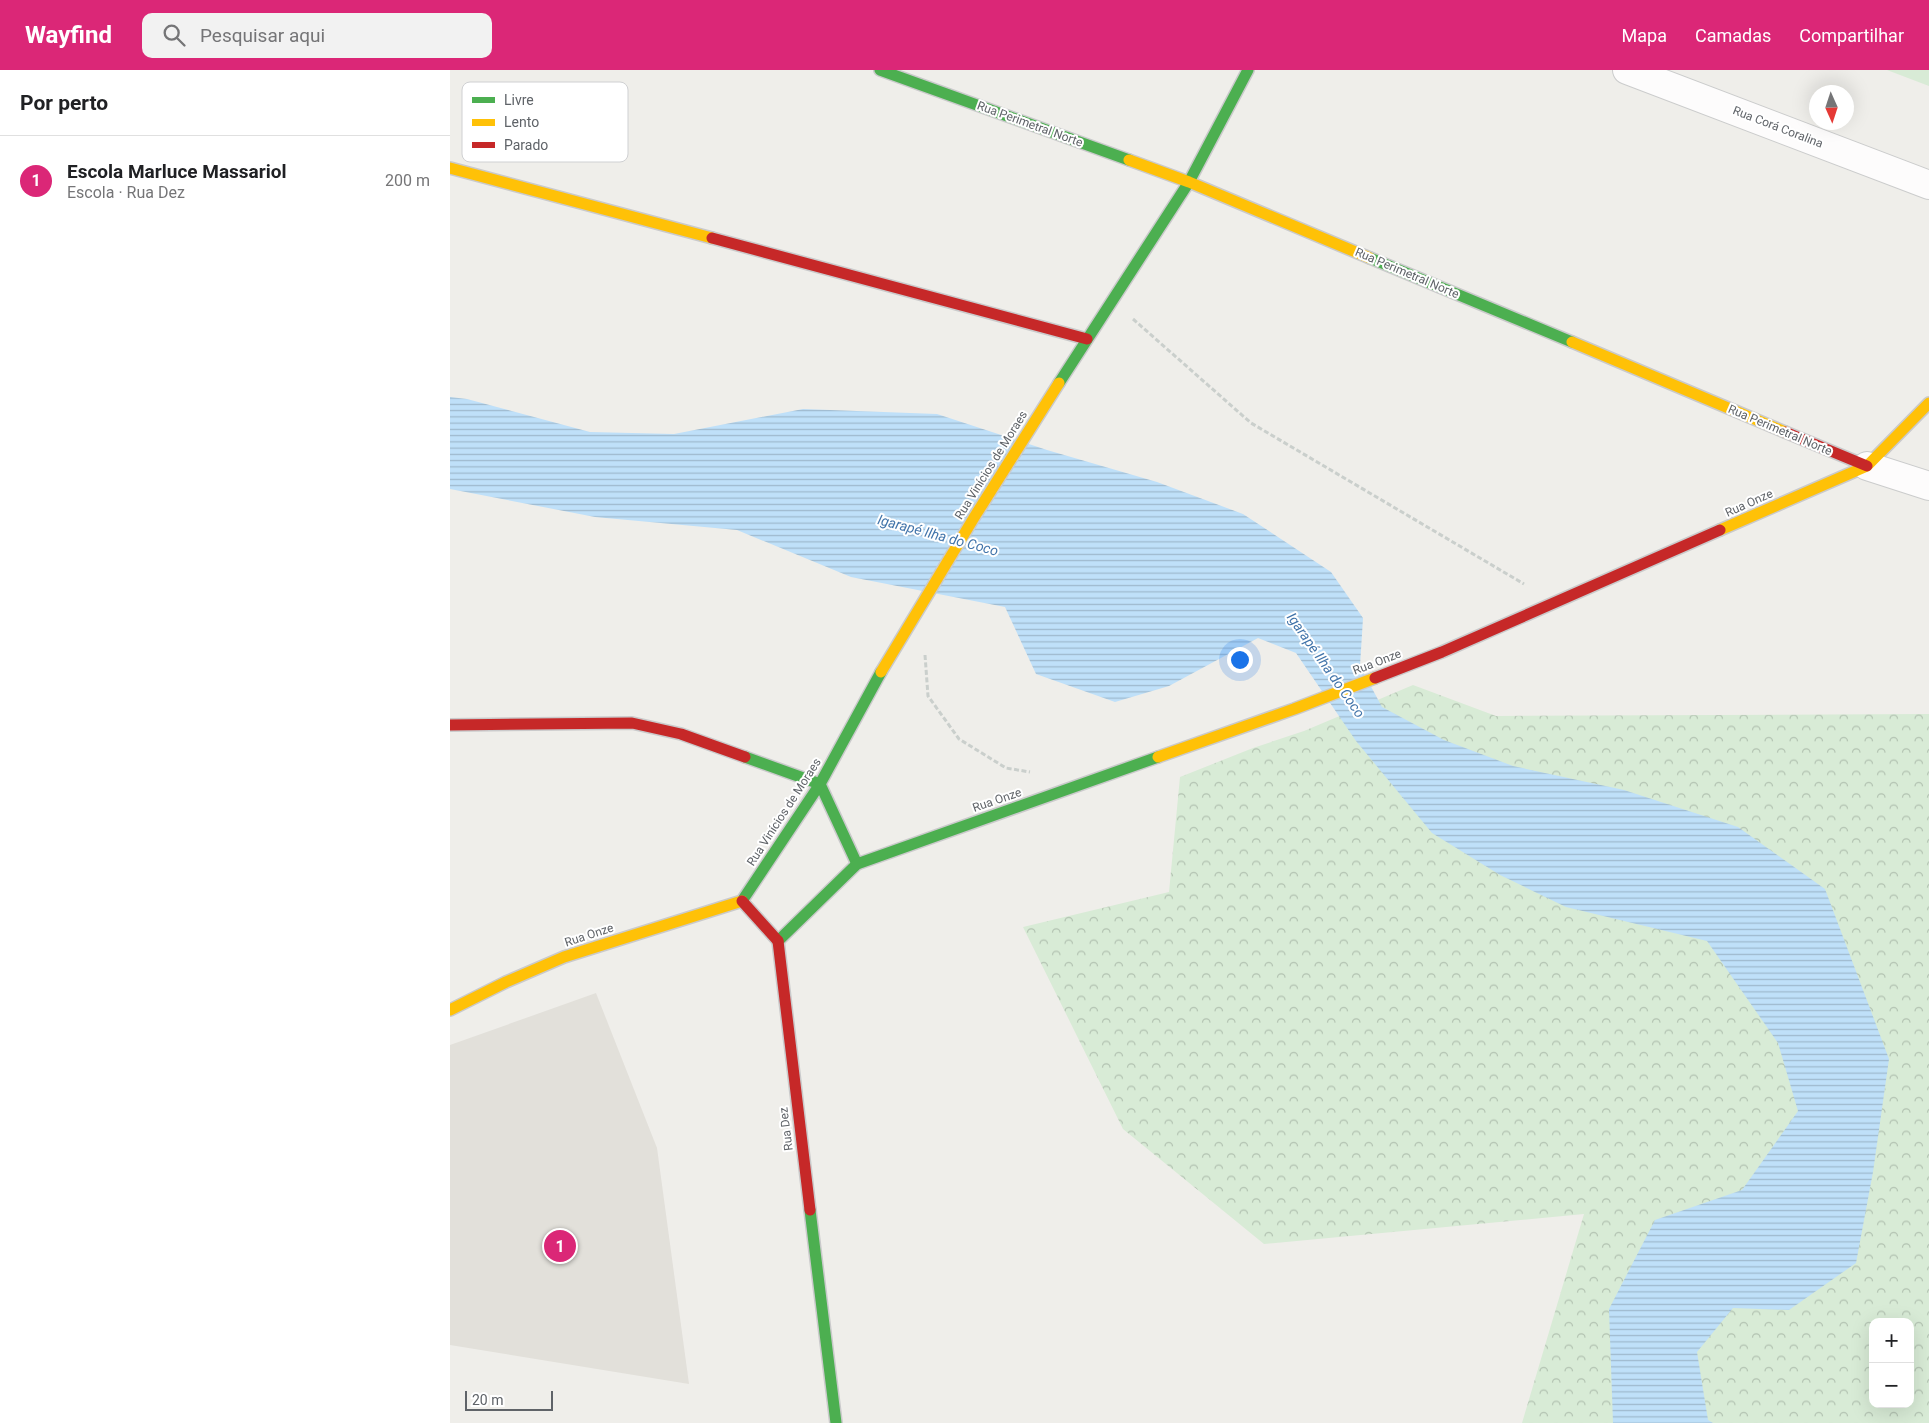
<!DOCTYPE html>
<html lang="pt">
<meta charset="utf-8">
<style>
:root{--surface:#fff;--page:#f2f2f2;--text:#202124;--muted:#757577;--line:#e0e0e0;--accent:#db2777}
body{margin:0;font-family:Roboto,sans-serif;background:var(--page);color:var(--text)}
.controls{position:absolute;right:15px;bottom:15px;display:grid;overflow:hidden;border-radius:10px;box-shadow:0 5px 20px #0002}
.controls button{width:45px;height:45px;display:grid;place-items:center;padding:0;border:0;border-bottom:1px solid var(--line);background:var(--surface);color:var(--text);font:25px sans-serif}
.compass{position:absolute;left:1359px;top:15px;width:45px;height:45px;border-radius:50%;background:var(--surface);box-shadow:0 5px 20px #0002;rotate:177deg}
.scale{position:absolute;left:15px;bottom:12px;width:88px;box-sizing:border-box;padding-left:5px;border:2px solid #5f6368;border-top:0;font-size:14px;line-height:18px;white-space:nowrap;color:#5f6368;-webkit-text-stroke:4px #fff;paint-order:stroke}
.you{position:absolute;left:789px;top:589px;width:18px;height:18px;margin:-12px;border:4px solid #fff;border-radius:50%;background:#1a73e8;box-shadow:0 0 0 8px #1a73e833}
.badge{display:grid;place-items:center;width:32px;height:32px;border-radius:50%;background:var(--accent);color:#fff;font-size:16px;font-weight:700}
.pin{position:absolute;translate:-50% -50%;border:2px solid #fff;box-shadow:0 1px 5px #0006}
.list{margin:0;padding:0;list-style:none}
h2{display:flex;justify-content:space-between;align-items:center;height:65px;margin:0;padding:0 20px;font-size:21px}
h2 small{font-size:16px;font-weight:400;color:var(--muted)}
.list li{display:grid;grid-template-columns:32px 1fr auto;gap:15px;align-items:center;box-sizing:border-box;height:90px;padding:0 20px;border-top:1px solid var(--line)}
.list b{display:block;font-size:19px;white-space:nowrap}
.list p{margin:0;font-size:16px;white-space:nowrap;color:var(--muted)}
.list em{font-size:16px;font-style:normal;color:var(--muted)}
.icon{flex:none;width:28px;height:28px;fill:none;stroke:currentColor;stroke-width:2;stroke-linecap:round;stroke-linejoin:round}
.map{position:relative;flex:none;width:1479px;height:1353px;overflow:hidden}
header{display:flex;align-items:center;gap:30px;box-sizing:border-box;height:70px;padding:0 25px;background:var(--accent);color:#fff}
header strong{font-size:24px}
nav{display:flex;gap:28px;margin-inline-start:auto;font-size:18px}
.search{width:350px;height:45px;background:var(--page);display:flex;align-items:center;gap:12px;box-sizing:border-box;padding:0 18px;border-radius:10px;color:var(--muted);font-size:19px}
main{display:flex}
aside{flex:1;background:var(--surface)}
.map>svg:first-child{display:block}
.education{fill:#e2e0da}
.forest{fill:url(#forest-crowns);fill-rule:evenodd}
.green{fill:#d8ebd6}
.water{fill:url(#water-rules)}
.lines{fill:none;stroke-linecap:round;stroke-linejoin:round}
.street-casing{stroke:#cbcccc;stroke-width:30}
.fast-casing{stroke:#cacacb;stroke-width:14}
.slow-casing{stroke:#cacacb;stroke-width:14}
.jam-casing{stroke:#cacacb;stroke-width:14}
.path{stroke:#cacfcc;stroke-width:3;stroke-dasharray:5 2.5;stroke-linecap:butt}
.street{stroke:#fdfcfc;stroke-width:28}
.fast{stroke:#4caf50;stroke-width:11}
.slow{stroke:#ffc107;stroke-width:11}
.jam{stroke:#c62828;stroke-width:11}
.labels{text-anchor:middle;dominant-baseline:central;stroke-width:4;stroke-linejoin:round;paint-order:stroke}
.street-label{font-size:12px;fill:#5f6368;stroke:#fff}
.water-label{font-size:14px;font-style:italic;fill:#4174aa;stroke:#fff}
.key{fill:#fff;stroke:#cfd0d2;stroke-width:1}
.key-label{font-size:14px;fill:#5f6368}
</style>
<header>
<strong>Wayfind</strong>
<div class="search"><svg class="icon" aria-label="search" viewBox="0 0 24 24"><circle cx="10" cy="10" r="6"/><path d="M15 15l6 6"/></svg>Pesquisar aqui</div>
<nav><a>Mapa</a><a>Camadas</a><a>Compartilhar</a></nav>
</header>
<main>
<aside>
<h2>Por perto<small></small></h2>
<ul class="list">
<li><span class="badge">1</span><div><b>Escola Marluce Massariol</b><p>Escola · Rua Dez</p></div><em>200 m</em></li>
</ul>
</aside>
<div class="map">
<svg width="1479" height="1353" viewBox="0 0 1479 1353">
<defs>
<pattern id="forest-crowns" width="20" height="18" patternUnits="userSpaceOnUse" patternTransform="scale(1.25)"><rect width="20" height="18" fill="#d8ebd6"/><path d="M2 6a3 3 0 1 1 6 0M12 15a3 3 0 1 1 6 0" fill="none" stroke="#b2c2b1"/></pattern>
<pattern id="water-rules" width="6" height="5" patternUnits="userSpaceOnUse" patternTransform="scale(1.25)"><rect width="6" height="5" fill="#bfe0f9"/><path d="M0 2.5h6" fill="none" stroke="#9eb9cd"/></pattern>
</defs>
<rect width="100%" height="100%" fill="#efeeea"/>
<path class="education" d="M146 923 207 1078 239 1314 0 1275V975Z"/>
<path class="forest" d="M963 615 1046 646 1479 644V1353H1072L1134 1144 814 1174 673 1059 573 857 719 822 730 707 803 678 854 661ZM1423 1252H1460V1334H1423Z"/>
<path class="green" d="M1438 0H1479V16L1437 0Z"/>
<path class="water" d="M0 327 17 329 140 362 224 364 353 339 487 344 597 380 707 412 793 444 881 502 913 548 910 596 932 637 994 670 1063 696 1174 720 1288 757 1375 819 1439 989 1423 1102 1406 1193 1339 1240 1283 1238 1247 1282 1258 1350 1263 1353H1163L1159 1239 1205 1150 1292 1120 1348 1041 1328 973 1257 871 1116 837 1050 805 982 763 906 671 846 583 808 568 719 616 665 632 586 604 555 537 401 507 287 460 145 447 0 419Z"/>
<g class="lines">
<defs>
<g id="street">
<path d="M1177 0 1479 115"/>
<path d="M1417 396 1479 416"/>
</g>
<g id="fast">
<path d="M430 0 679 90"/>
<path d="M920 188 1122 272"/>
<path d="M609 313 739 112 798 0"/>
<path d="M295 687 370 714 407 794"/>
<path d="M292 831 370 714 431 602"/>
<path d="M328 871 407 794 708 687"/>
<path d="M360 1140 386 1353"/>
</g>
<g id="slow">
<path d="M679 90 739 112 920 188"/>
<path d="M0 98 262 168"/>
<path d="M1122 272 1335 362"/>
<path d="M1270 460 1417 396 1479 333"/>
<path d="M431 602 525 446 609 313"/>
<path d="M708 687 844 639 925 608"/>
<path d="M0 940 56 912 114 887 292 831"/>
</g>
<g id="jam">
<path d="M262 168 637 269"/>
<path d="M1335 362 1417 396"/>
<path d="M925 608 992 582 1270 460"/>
<path d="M0 655 182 653 231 664 295 687"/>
<path d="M292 831 328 871"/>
<path d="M328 871 360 1140"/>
</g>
</defs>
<use href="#street" class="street-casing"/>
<use href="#fast" class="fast-casing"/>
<use href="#slow" class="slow-casing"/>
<use href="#jam" class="jam-casing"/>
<g class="path">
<path d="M683 249 801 353 1074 514"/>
<path d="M475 585 478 626 509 669 556 698 580 702"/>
</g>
<use href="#street" class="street"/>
<use href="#fast" class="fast"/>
<use href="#slow" class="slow"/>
<use href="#jam" class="jam"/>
</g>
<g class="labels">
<g class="street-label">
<text transform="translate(580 54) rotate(20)">Rua Perimetral Norte</text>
<text transform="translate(1328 57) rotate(21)">Rua Corá Coralina</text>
<text transform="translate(957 203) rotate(23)">Rua Perimetral Norte</text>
<text transform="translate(1330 360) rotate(23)">Rua Perimetral Norte</text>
<text transform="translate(541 395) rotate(-58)">Rua Vinícios de Moraes</text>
<text transform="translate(1299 433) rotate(-24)">Rua Onze</text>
<text transform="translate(927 592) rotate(-21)">Rua Onze</text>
<text transform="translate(547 730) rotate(-19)">Rua Onze</text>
<text transform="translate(334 742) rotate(-57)">Rua Vinícios de Moraes</text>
<text transform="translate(139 865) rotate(-18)">Rua Onze</text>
<text transform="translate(336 1059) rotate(-97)">Rua Dez</text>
</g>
<g class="water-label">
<text transform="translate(488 465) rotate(15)">Igarapé Ilha do Coco</text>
<text transform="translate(876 595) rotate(55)">Igarapé Ilha do Coco</text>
</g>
</g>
<rect x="12" y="12" width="166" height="80" rx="8" class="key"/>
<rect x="22" y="27" width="23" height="6" fill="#4caf50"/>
<rect x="22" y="49" width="23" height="7" fill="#ffc107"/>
<rect x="22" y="72" width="23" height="6" fill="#c62828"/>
<g class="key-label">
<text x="54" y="35">Livre</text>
<text x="54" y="57">Lento</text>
<text x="54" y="80">Parado</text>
</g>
</svg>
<div class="controls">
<button>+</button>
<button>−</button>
</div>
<svg class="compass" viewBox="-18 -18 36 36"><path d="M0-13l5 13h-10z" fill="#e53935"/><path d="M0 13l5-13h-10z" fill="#757577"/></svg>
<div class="scale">20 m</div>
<div class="you"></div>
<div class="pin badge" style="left:110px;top:1176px">1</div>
</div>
</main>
